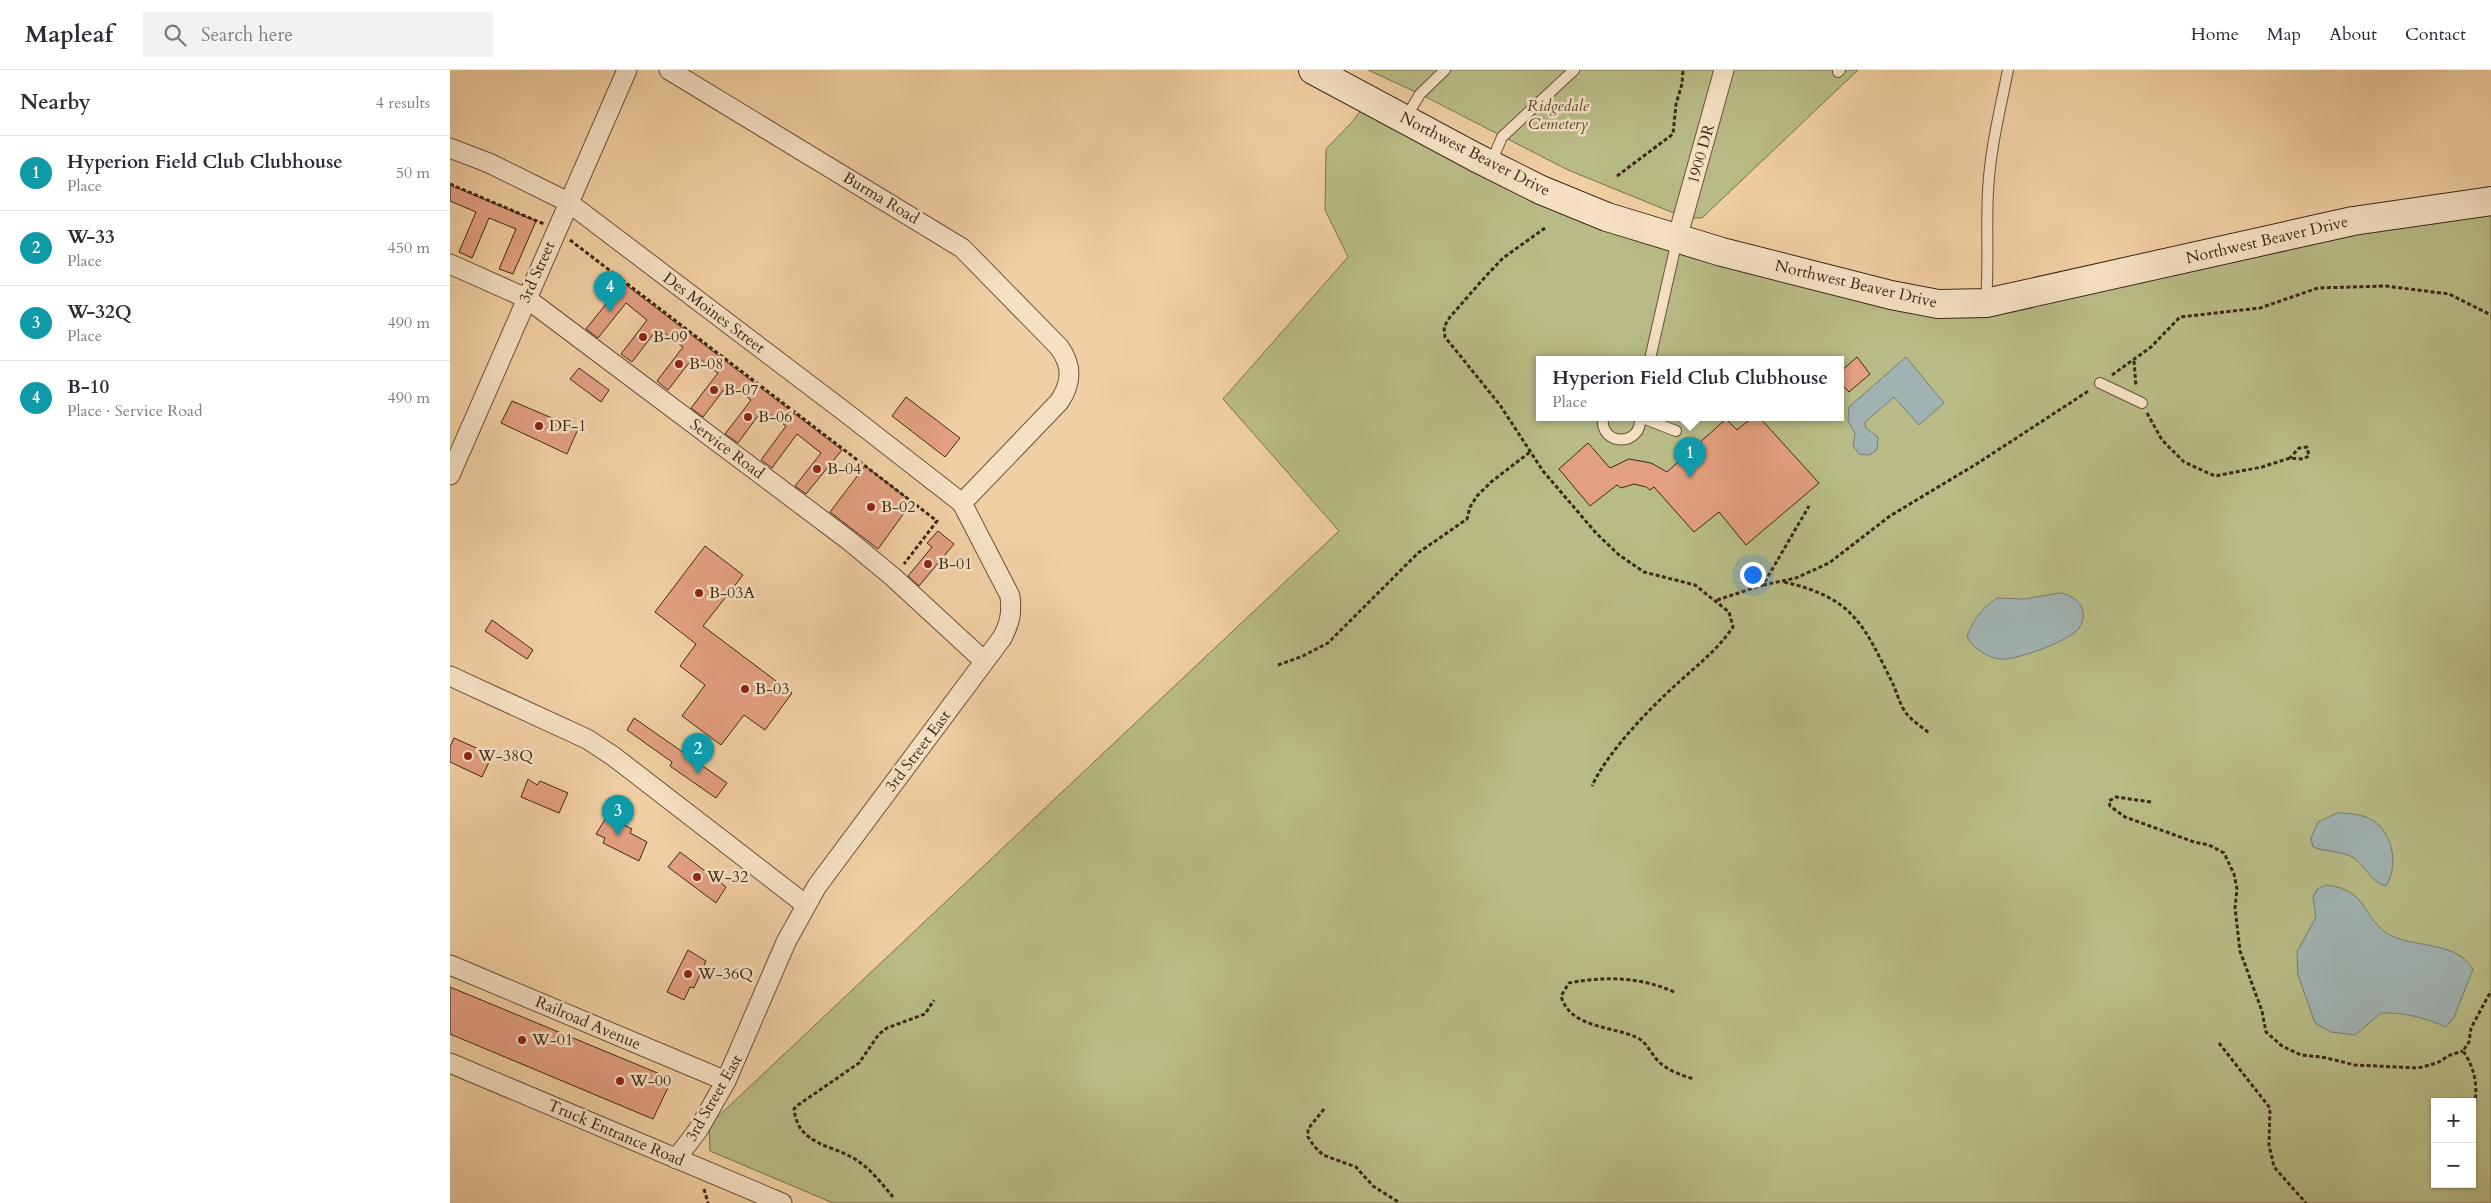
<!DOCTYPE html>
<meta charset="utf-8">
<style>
:root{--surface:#fff;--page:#f2f2f3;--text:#2b2b33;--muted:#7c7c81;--line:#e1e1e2;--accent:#b45309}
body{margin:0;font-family:Cardo,serif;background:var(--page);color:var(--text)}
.controls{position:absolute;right:15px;bottom:15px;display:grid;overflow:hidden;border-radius:0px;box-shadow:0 1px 4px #0004}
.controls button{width:45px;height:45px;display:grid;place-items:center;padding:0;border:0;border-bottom:1px solid var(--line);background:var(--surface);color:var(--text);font:25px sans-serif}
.you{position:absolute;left:1302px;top:504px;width:18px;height:18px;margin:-12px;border:4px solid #fff;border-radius:50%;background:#1a73e8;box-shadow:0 0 0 8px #1a73e833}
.badge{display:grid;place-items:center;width:32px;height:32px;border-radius:50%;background:var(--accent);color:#fff;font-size:16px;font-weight:700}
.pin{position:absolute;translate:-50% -41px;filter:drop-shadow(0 1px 2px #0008)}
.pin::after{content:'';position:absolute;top:26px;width:18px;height:15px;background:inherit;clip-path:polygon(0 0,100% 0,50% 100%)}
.popup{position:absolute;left:1086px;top:286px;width:308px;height:65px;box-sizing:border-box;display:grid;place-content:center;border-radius:0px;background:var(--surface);filter:drop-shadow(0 1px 4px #0005);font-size:16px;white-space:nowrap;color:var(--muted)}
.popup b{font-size:19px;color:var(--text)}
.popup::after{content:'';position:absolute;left:50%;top:100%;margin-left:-10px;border:10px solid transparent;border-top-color:var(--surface)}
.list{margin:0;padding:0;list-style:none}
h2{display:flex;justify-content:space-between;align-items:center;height:65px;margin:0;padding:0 20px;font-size:21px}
h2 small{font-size:16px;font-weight:400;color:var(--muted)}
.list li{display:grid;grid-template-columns:32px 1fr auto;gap:15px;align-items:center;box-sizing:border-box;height:75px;padding:0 20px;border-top:1px solid var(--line)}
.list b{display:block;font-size:19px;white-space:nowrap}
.list p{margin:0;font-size:16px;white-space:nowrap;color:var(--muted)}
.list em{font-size:16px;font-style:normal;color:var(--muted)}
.icon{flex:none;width:28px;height:28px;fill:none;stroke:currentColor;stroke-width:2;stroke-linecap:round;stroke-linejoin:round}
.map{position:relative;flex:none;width:2041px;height:1133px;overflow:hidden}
header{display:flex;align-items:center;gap:30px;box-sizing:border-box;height:70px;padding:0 25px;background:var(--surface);border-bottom:1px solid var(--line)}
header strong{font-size:24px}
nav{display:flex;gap:28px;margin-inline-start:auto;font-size:18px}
.search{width:350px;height:45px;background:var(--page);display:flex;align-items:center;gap:12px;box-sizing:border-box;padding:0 18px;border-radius:0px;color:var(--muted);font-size:19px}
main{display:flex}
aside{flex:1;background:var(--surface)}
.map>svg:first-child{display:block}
.green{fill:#b8bb85;stroke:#7a724d;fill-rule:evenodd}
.water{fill:#a0b3b2;stroke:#787c73}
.building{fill:#e39f81;stroke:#3d2915}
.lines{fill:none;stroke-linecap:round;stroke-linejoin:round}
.service-casing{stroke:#6a5238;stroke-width:12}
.minor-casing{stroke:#6a5238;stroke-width:21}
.secondary-casing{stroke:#3d2915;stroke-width:30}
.path{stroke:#3d2915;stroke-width:3;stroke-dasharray:4 2.5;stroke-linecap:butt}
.service{stroke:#f5e0c3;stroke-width:10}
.minor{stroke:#f5e0c3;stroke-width:19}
.secondary{stroke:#f5e0c3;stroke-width:28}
.poi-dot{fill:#8f2418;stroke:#f5e0c3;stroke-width:2}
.labels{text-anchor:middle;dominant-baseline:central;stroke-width:5;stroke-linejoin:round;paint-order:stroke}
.park-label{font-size:16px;font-style:italic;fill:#56462b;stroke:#f5e0c3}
.street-label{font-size:16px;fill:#3d2915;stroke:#f5e0c3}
.poi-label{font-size:16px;fill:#3d2915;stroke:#f5e0c3;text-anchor:start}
</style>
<header>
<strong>Mapleaf</strong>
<div class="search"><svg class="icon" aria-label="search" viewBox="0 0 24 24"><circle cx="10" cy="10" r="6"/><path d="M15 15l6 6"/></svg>Search here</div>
<nav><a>Home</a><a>Map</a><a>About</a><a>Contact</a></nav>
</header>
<main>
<aside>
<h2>Nearby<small>4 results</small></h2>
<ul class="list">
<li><span class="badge" style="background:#0f9aa8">1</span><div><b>Hyperion Field Club Clubhouse</b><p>Place</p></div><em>50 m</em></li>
<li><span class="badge" style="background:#0f9aa8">2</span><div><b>W-33</b><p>Place</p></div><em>450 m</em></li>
<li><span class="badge" style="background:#0f9aa8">3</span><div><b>W-32Q</b><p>Place</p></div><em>490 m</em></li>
<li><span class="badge" style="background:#0f9aa8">4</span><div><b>B-10</b><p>Place · Service Road</p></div><em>490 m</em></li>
</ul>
</aside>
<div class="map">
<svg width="2041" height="1133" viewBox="0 0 2041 1133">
<rect width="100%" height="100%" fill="#f0cfa2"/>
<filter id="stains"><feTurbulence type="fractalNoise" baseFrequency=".004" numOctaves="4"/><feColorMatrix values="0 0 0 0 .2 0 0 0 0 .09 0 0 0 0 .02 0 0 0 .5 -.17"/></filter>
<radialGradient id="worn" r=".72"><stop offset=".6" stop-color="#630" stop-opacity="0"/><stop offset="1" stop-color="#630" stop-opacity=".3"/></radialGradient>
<g class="green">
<path d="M918 0H1408L1252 148H1236L1118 100 970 24Z"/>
<path d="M915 35 1088 126 1467 237 1684 206 2041 138V1133H383L260 1081 259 1055 889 461 773 329 898 187 875 140 876 79 902 52ZM1090 289H1390V347H1090ZM1985 1032H2022V1114H1985Z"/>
</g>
<g class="water">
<path d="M1456 287 1494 333 1469 355 1444 327 1415 352 1416 358 1428 367 1427 380 1419 385 1409 384 1403 376 1405 363 1398 351 1399 337Z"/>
<path d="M1609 523C1626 524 1641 541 1629 558 1620 571 1571 588 1555 589 1541 590 1523 579 1517 566 1523 550 1532 538 1547 528L1574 529Z"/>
<path d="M1887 743C1900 743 1914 744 1925 752 1944 766 1948 797 1936 816 1921 813 1916 796 1904 788 1893 781 1876 782 1863 777L1861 768 1868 752Z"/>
<path d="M1876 815C1920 820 1911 849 1940 865 1967 879 2004 870 2023 899L2004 947 1996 957C1976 948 1953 942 1931 943L1905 965 1881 962 1865 953 1848 905 1847 882 1866 847 1863 827 1867 819Z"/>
</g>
<g class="building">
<path d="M0 115 86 151 63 204 49 199 66 159 39 148 22 188 9 182 26 142 0 131Z"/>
<path d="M167 208 392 380 356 424 345 416 371 383 347 364 322 398 311 390 336 356 313 339 288 373 275 364 301 330 279 313 253 347 241 338 268 303 245 285 218 320 207 311 233 277 208 258 182 292 171 284 197 250 176 233 148 268 136 259 164 224 158 219Z"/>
<path d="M1407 287 1420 304 1399 322 1390 312V302Z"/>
<path d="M129 298 159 320 151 332 120 309Z"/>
<path d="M456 327 510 368 495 387 442 346Z"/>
<path d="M62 331 128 359 117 384 51 353Z"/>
<path d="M1303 347H1309L1369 413 1296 475 1269 442 1244 462 1204 417 1200 420 1196 417 1184 414 1171 418 1167 415 1140 436 1109 399 1138 373 1160 398 1179 389 1201 393 1217 402 1276 349 1287 360Z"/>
<path d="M415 396 462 432 428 479 380 442Z"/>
<path d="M488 461 504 474 469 516 458 506 482 477 477 473Z"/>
<path d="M255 476 293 505 253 556 342 623 315 660 294 645 271 675 232 646 255 615 230 596 246 574 205 542Z"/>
<path d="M42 550 83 580 77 589 35 561Z"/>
<path d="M184 648 277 713 266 728 220 696 222 692 177 660Z"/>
<path d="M4 668 33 681 32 684 41 688 32 707 0 692V677Z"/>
<path d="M78 709 87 715 90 711 118 723 109 743 71 727Z"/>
<path d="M159 743 172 749 170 753 182 759 180 763 197 772 189 791 153 773 155 768 146 764Z"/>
<path d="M230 782 276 817 266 833 218 797Z"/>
<path d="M238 880 256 891 244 918 240 917 234 930 217 922Z"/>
<path d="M0 917 222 1009 203 1049 0 964Z"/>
</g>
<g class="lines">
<defs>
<g id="service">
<path d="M1388 2 1390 0"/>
<path d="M955 49 970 24 995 0"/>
<path d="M1041 93 1052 67 1124 0"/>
<path d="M1536 232C1539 195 1536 158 1538 121 1540 80 1550 40 1558 0"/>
<path d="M1200 289 1227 170"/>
<path d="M1650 313 1692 333"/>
<path d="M1153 347C1149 377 1193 377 1190 347"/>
<path d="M1190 347 1226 361"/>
</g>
<g id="minor">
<path d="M219 0 512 178 609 277C623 296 622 313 609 332L512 433 560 526C562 543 560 553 552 568L367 816 336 872 276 1011 248 1060 226 1089"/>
<path d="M0 78 39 93 118 132 395 342 512 433"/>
<path d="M1227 169 1274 0"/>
<path d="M0 194 76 228 397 469 443 507 534 591"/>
<path d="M0 405 177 0"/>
<path d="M0 606 137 669 163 686 356 835"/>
<path d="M0 895 276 1011"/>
<path d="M0 993 332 1133"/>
</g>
<path id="secondary" d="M863 0 1025 87 1091 120 1157 147 1272 182 1441 225 1488 234 1536 233 1903 151 2041 131"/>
</defs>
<use href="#service" class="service-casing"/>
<use href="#minor" class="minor-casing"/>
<use href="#secondary" class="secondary-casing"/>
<g class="path">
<path d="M1167 106 1223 64 1226 34 1232 14 1233 0"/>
<path d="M0 114 94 154"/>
<path d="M1095 158 1053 188 1035 207 1000 247 994 257 995 267 1050 335 1093 401 1146 463 1169 485 1194 502 1245 515 1279 542 1283 557C1269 578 1249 594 1230 611 1201 637 1158 681 1142 716"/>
<path d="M120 170 487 451 454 494"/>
<path d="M1684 291 1686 317"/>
<path d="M1662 305 1701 277 1730 247 1810 238 1868 218 1936 216 1999 224 2041 245"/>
<path d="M1697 343 1712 370 1734 392 1765 406 1812 397 1840 388 1853 389 1859 386 1857 377 1849 378 1840 388"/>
<path d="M1334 512C1404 528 1413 554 1443 614 1447 623 1450 635 1456 643 1461 650 1472 657 1479 663"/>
<path d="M1313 515 1346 508 1379 493 1440 446 1528 393 1640 320"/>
<path d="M1267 530 1313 515 1359 436"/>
<path d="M828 595 853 586 878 573 968 483 1017 449 1020 437 1027 426 1041 412 1080 382"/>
<path d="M1701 732 1666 727 1659 731 1660 736 1675 747 1744 772 1759 775 1774 783 1784 804 1787 819 1785 838 1790 881 1812 941 1816 962 1832 976 1851 985 1872 987 1905 995 1968 998 1987 993 2000 985 2013 981"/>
<path d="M1224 922C1191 907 1154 906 1119 913L1111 926C1120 958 1161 956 1186 967 1197 972 1201 984 1209 992 1217 1000 1233 1006 1244 1009"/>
<path d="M1769 973 1820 1038 1819 1075 1824 1097 1856 1133"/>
<path d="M874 1039 858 1059V1067L864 1076 873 1085 906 1097 923 1116 950 1133"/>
<path d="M2022 1041C2030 1022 2025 997 2013 981L2019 972 2021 958 2041 921"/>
<path d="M254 1119 258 1133"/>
<path d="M443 1127C432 1114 420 1098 405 1089 380 1074 348 1075 344 1039L348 1035 409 993 429 964 437 958 475 944 484 930"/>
</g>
<use href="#service" class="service"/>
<use href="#minor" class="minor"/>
<use href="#secondary" class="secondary"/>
</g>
<g class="poi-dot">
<circle cx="193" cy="267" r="5"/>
<circle cx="229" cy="294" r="5"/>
<circle cx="264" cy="320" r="5"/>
<circle cx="298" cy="347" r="5"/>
<circle cx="89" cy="356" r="5"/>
<circle cx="367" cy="399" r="5"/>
<circle cx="421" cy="437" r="5"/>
<circle cx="478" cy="494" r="5"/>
<circle cx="249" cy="523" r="5"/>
<circle cx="295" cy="619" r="5"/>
<circle cx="18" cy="686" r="5"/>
<circle cx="247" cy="807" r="5"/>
<circle cx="238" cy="904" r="5"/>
<circle cx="72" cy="970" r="5"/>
<circle cx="170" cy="1011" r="5"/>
</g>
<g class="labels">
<g class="park-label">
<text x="1108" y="36">Ridgedale<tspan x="1108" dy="18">Cemetery</tspan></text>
</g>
<g class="street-label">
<text transform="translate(1025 84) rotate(27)">Northwest Beaver Drive</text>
<text transform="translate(1251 84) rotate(-74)">1900 DR</text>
<text transform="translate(431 128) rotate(31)">Burma Road</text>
<text transform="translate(1817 170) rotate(-13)">Northwest Beaver Drive</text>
<text transform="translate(87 202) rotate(-66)">3rd Street</text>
<text transform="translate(1406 214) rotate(13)">Northwest Beaver Drive</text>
<text transform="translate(264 243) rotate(37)">Des Moines Street</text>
<text transform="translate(277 379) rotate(37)">Service Road</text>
<text transform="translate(468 681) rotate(-53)">3rd Street East</text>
<text transform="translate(138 953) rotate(23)">Railroad Avenue</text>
<text transform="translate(264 1028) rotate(-60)">3rd Street East</text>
<text transform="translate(166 1063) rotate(23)">Truck Entrance Road</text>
</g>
<g class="poi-label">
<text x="203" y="267">B-09</text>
<text x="239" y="294">B-08</text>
<text x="274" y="320">B-07</text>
<text x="308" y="347">B-06</text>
<text x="99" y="356">DF-1</text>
<text x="377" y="399">B-04</text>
<text x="431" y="437">B-02</text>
<text x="488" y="494">B-01</text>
<text x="259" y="523">B-03A</text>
<text x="305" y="619">B-03</text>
<text x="28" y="686">W-38Q</text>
<text x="257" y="807">W-32</text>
<text x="248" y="904">W-36Q</text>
<text x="82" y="970">W-01</text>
<text x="180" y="1011">W-00</text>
</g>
</g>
<rect width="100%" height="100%" filter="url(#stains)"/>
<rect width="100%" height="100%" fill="url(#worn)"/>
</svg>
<div class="controls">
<button>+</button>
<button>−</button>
</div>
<div class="you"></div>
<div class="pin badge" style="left:1240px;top:408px;background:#0f9aa8">1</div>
<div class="popup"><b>Hyperion Field Club Clubhouse</b>Place</div>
<div class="pin badge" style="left:248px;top:704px;background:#0f9aa8">2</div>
<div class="pin badge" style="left:168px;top:766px;background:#0f9aa8">3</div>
<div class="pin badge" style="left:160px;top:242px;background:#0f9aa8">4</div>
</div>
</main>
